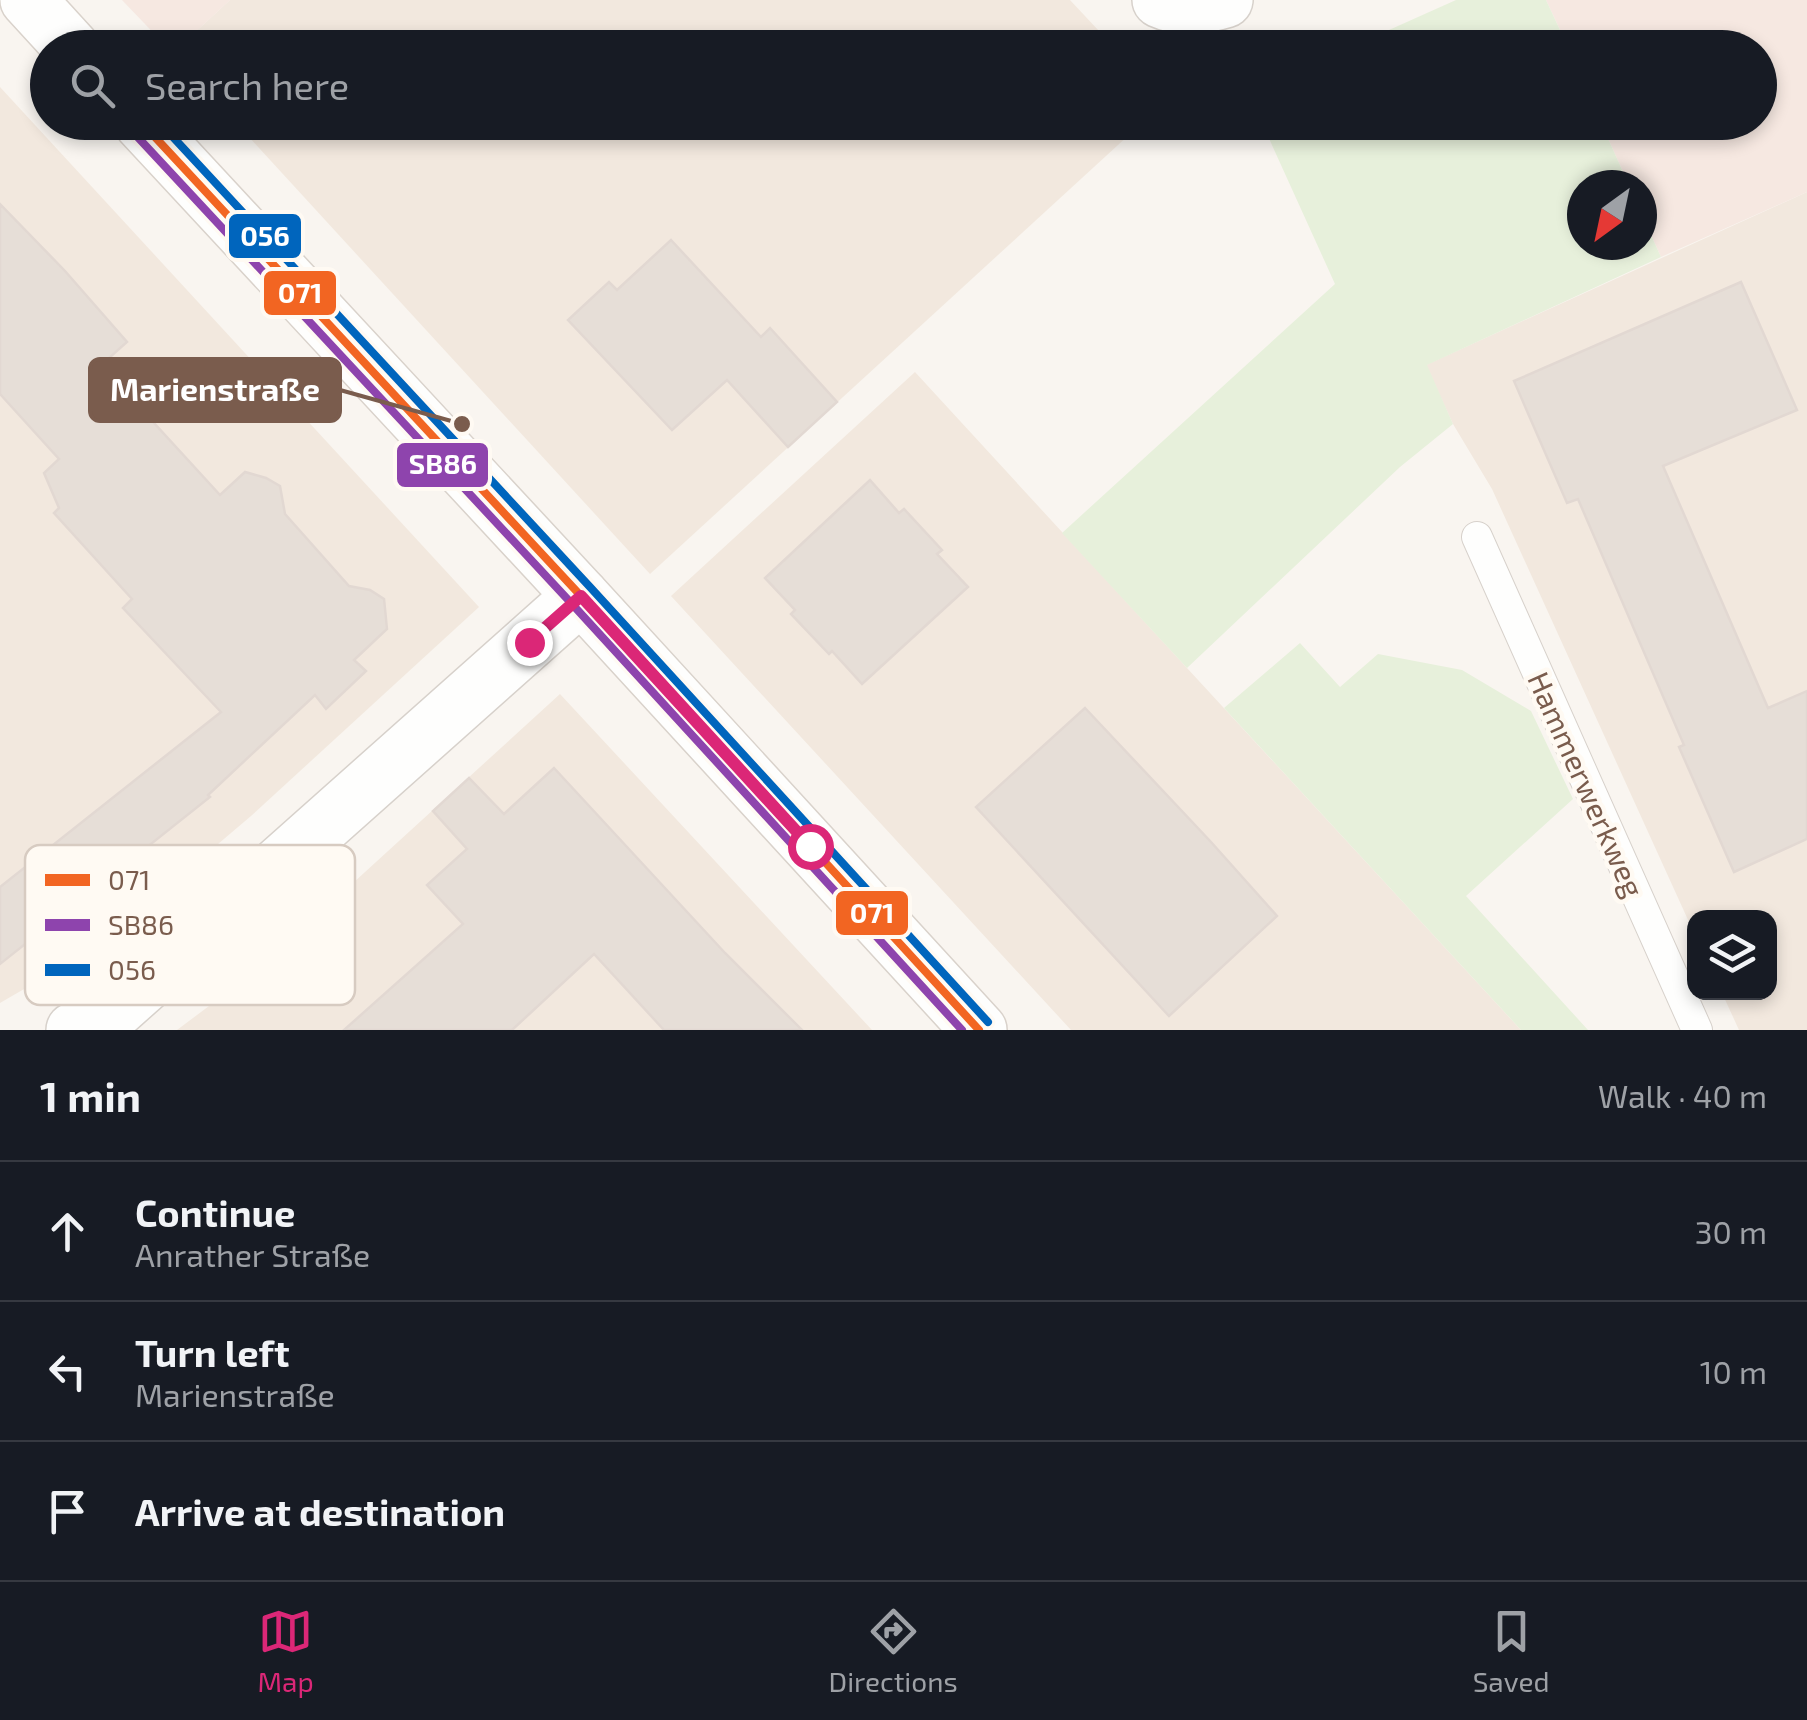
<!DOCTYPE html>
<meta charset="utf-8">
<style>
:root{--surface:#171b24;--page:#242831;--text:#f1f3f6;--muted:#9ea1a6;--line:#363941;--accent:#db2777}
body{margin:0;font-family:"Exo 2",sans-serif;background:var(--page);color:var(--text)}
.controls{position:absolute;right:30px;bottom:30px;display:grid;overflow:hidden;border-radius:20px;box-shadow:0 5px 15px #0003}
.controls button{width:90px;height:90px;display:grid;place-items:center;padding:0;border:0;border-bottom:2px solid var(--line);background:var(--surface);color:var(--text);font:50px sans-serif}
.compass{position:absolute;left:1567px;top:170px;width:90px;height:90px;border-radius:50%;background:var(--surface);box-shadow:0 5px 15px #0003;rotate:213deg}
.stop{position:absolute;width:30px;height:30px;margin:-22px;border:8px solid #db2777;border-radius:50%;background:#fff}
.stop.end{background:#db2777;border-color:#fff;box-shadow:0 2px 10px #0008}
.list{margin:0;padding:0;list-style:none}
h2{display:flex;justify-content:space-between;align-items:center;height:130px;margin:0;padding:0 40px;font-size:42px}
h2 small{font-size:32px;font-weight:400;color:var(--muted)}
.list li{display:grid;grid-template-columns:65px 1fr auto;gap:30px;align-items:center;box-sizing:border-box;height:140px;padding:0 40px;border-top:2px solid var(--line)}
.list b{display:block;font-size:38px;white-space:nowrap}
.list p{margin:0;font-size:32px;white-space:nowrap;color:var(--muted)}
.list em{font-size:32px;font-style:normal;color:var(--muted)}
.icon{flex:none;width:55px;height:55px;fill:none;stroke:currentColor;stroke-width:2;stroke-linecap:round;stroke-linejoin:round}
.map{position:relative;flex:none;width:1807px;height:1030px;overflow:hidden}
.search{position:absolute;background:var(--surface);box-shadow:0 5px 15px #0003;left:30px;right:30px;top:30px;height:110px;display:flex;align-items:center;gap:25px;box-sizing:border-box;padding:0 35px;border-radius:55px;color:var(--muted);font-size:38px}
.sheet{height:550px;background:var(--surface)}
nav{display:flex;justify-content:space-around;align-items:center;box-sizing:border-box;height:140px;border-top:2px solid var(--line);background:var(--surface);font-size:28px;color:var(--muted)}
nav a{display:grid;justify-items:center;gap:5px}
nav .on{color:var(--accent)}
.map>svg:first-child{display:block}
.residential{fill:#f2e8de}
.commercial{fill:#f6e8e1}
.green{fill:#e7f0db}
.building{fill:#e6ded7;stroke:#e2d8d2;stroke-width:2.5}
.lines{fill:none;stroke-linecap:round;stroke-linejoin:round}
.lane-casing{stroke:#d7d1cb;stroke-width:32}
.street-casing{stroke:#d7d1cb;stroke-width:58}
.secondary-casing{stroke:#d9d2cb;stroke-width:58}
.lane{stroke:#fefefd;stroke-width:30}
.street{stroke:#fefefd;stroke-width:55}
.secondary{stroke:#fefefd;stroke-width:55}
.bus-1-casing{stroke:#fffaf3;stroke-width:15}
.bus-2-casing{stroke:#fffaf3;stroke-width:15}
.bus-3-casing{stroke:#fffaf3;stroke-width:15}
.bus-1{stroke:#f26522;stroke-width:8}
.bus-2{stroke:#8e44ad;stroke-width:8}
.bus-3{stroke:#0065bd;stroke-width:8}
.route{stroke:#db2777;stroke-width:12}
.labels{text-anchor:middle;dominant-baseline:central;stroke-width:9;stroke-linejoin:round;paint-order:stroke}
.street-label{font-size:30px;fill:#7a5c4d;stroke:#fffaf3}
.key{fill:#fffaf3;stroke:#d7cbc1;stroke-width:2.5}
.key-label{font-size:28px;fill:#7a5c4d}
.leader{fill:none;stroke:#7a5c4d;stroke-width:4}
.callout-dot{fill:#7a5c4d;stroke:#fffaf3;stroke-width:4}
.callout{fill:#7a5c4d;stroke:#7a5c4d;stroke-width:4}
.callout-label{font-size:32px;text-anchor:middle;font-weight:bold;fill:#fff}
.line-badge{stroke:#fffaf3;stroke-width:4}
.badge-label{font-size:28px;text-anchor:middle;font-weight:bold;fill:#fff}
</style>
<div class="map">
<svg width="1807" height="1030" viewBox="0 0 1807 1030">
<rect width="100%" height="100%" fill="#f9f5f0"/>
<g class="residential">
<path d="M230 0H1070L1114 47 173 48 188 34 191 36Z"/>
<path d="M0 87 479 607 251 816 158 895 31 985 0 1003Z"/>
<path d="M236 123H1142L650 574Z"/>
<path d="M1807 192V1030H1739L1722 993 1770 992V918H1694V933L1492 489 1453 424 1426 365Z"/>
<path d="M915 372 1187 668 1521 1030H1071L671 596Z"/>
<path d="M560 694 872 1030H177L261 967Z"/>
</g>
<g class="commercial">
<path d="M122 0H230L190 37 187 34 173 47 168 48Z"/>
<path d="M1546 0H1807V192L1661 257 1642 215V185H1629L1601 123 1760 122V48L1568 47Z"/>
</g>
<g class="green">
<path d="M1456 0H1546L1568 47H1351Z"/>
<path d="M1262 123H1601L1629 185H1582V245H1642V215L1661 257 1427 365 1453 424 1400 467 1187 668 1062 533 1335 284Z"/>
<path d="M1300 643 1340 687 1378 654 1462 670 1531 711 1573 799 1466 896 1588 1030H1521L1224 708Z"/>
</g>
<g class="building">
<path d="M0 204 65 271 127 342 101 365 220 495 245 472 266 478 280 486 285 514 349 586 370 590 384 599 387 629 354 660 366 671 326 709 315 695 208 795 210 797 0 964V887L221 712 123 608 132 599 54 513 59 508 44 473 59 459 0 394Z"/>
<path d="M671 240 761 337 770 328 837 402 788 447 727 380 672 430 568 320 609 282 617 290Z"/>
<path d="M1741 282 1797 410 1663 466 1768 708 1807 691V839L1734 872 1679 747 1684 745 1578 499 1567 503 1514 381Z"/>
<path d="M870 480 899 513 904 509 942 550 937 554 968 587 862 684 832 651 829 654 791 614 795 610 765 578Z"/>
<path d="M1085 708 1211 842 1277 916 1169 1016 976 807Z"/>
<path d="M554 768 725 953 802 1030H664L594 954 512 1030H344L463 924 427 885 467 849 433 811 469 778 504 814Z"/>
</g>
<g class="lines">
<defs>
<path id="lane" d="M1477 537 1697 1030"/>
<g id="street">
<path d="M1160 0C1182 10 1202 7 1225 0"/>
<path d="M74 1030 116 1010 581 596"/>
</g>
<g id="secondary">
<path d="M28 0 72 48"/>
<path d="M141 122 581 596 979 1030"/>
</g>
</defs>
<use href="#lane" class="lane-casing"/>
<use href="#street" class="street-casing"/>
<use href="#secondary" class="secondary-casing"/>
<use href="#lane" class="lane"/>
<use href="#street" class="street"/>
<use href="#secondary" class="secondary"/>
<defs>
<path id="bus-1" d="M141 122 581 596 979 1030"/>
<path id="bus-2" d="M132 131 572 604 962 1030"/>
<path id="bus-3" d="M159 122 590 587 988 1022"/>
</defs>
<use href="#bus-1" class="bus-1-casing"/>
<use href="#bus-2" class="bus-2-casing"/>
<use href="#bus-3" class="bus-3-casing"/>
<use href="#bus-1" class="bus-1"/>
<use href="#bus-2" class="bus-2"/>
<use href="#bus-3" class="bus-3"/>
</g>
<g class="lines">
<path class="route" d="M529 642 581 596 810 846"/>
</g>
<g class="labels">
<g class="street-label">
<text transform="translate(1587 784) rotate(66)">Hammerwerkweg</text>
</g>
</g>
<rect x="25" y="845" width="330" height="160" rx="15" class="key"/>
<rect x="45" y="874" width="45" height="12" fill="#f26522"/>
<rect x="45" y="919" width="45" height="12" fill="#8e44ad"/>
<rect x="45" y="964" width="45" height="12" fill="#0065bd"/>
<g class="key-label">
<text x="108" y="890">071</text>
<text x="108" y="935">SB86</text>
<text x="108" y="980">056</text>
</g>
<path class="leader" d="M462 424L340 390"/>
<circle class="callout-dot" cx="462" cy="424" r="10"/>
<rect class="callout" x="90" y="359" width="250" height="62" rx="10"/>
<g class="callout-label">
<text x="215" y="401">Marienstraße</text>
</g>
<g class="line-badge">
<rect x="227" y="212" width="76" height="48" rx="10" fill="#0065bd"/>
<rect x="262" y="269" width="76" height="48" rx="10" fill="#f26522"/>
<rect x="395" y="441" width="95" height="48" rx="10" fill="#8e44ad"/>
<rect x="834" y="889" width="76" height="48" rx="10" fill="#f26522"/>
</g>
<g class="badge-label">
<text x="265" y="246">056</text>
<text x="300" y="303">071</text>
<text x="443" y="474">SB86</text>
<text x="872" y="923">071</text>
</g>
</svg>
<div class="controls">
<button><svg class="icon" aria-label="layers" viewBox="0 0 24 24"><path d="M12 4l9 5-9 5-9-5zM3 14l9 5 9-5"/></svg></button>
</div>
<svg class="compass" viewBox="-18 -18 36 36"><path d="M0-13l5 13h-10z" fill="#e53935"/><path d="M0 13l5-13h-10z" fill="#9ea1a6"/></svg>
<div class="stop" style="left:810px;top:846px"></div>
<div class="stop end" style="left:529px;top:642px"></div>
<div class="search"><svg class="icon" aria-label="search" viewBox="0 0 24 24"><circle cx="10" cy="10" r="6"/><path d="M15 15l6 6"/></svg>Search here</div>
</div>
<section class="sheet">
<h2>1 min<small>Walk · 40 m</small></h2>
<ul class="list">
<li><svg class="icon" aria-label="ahead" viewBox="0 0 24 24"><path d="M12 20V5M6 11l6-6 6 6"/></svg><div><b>Continue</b><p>Anrather Straße</p></div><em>30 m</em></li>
<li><svg class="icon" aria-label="left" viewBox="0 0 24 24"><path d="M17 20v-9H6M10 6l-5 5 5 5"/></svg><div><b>Turn left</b><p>Marienstraße</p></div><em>10 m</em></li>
<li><svg class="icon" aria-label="arrive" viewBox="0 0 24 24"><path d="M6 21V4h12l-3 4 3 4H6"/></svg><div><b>Arrive at destination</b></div></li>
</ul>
</section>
<nav>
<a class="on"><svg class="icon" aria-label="map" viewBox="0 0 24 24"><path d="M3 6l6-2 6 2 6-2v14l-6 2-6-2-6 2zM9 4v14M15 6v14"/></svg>Map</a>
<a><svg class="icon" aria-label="directions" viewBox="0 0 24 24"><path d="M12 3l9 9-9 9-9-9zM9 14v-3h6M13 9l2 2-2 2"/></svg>Directions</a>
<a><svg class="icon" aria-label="saved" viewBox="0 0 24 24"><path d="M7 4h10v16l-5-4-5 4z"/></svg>Saved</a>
</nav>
